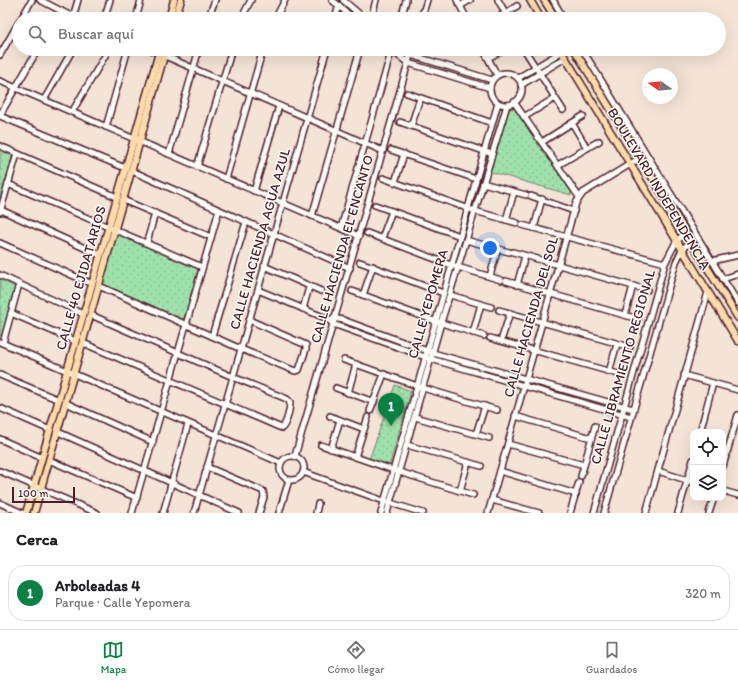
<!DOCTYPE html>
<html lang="es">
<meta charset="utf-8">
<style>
:root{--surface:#fff;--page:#f6f6f6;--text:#202124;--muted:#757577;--line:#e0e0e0;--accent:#0b8043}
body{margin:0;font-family:Itim,sans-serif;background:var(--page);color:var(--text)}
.controls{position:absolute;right:12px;bottom:12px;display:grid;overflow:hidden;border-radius:8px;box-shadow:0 4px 16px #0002}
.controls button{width:36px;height:36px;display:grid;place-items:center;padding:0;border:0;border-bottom:1px solid var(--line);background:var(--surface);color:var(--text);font:20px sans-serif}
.compass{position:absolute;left:642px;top:68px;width:36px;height:36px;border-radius:50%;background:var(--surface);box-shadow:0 4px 16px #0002;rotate:284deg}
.scale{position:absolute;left:12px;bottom:10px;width:63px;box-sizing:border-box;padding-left:4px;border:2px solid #4a1f2b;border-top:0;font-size:11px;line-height:14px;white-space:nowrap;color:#4a1f2b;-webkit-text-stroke:3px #fdfcf7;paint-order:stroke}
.you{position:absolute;left:490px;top:248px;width:14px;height:14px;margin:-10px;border:3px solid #fff;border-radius:50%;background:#1a73e8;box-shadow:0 0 0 6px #1a73e833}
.badge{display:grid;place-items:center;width:26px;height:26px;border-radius:50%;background:var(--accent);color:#fff;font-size:13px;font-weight:700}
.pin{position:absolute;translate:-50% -33px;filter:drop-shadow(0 1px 2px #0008)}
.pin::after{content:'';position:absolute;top:21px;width:14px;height:12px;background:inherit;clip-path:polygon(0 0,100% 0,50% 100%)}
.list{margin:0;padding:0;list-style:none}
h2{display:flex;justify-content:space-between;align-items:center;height:52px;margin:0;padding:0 16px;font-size:17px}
h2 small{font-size:13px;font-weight:400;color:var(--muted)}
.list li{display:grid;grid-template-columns:26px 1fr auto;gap:12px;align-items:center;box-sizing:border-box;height:56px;margin:0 8px 8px;padding:0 8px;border:1px solid var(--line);border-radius:16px}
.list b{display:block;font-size:15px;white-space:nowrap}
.list p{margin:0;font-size:13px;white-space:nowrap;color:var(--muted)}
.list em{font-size:13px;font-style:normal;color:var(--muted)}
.icon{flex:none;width:22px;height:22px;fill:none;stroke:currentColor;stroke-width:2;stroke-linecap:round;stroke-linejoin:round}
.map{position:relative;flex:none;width:738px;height:513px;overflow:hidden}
.search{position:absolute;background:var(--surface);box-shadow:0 4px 16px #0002;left:12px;right:12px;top:12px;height:44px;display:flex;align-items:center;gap:10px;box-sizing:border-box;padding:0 14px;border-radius:22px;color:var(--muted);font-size:15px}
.sheet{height:116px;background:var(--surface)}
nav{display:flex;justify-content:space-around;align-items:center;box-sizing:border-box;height:56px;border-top:1px solid var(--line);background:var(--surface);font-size:11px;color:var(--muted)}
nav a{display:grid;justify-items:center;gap:2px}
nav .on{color:var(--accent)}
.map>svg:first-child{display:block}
.park{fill:url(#park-dots);stroke:#74806c}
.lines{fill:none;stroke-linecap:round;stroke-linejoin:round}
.minor-casing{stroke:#4a1f2b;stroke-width:8}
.major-casing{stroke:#4a1f2b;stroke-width:9}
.minor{stroke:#fdfcf7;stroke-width:5}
.major{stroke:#fedbac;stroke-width:6}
.labels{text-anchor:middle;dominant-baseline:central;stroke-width:3;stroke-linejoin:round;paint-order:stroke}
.street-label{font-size:14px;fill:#4a1f2b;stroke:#fdfcf7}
</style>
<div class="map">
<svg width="738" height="513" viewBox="0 0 738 513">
<defs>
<pattern id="park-dots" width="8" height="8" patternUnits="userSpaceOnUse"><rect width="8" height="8" fill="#9fe1ac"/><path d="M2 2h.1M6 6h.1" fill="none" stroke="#8ac194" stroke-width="1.8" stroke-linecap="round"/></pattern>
</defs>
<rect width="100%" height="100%" fill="#f4e4d8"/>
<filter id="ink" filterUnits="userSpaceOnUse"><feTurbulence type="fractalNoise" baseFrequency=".025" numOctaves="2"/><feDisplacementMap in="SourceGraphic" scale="8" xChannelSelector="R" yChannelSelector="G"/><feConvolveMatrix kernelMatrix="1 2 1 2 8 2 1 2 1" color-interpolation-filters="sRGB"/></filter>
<g filter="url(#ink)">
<g class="park">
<path d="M511 108 515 110 571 192V195L488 171 506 109Z"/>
<path d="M0 150 11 154 12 157 0 200Z"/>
<path d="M120 234 197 266 198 269 184 318 182 319 103 285V282L117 235Z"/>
<path d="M0 279 15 287 2 335 0 336Z"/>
<path d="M395 385 411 391 389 467 369 460Z"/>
</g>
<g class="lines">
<defs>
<g id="minor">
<path d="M40 0 77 19"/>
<path d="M332 0 354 19"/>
<path d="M343 0 365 19"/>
<path d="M457 0 467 19"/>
<path d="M498 0 506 14"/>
<path d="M553 0 564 19"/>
<path d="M460 6 470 0"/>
<path d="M73 17 78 0"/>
<path d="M21 19 32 0"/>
<path d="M56 19 61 11"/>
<path d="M104 19 110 0"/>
<path d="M136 19 141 0"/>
<path d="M208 19 215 0"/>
<path d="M241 19 251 0"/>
<path d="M275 19 285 0"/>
<path d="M335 19 339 5"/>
<path d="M371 19 376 0"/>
<path d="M401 19 406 0"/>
<path d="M421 19 427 0"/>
<path d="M496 19 517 6"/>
<path d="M149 49 383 151"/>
<path d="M390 49 408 63 490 88"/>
<path d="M400 49 411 55 492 80"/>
<path d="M483 49 497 75"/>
<path d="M524 49 563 110"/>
<path d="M582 49 738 303"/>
<path d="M0 55 19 22"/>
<path d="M488 58 505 49"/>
<circle cx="506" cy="89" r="16"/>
<path d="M518 78 561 52"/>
<path d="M0 81 359 236"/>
<path d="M521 85 565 58"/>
<path d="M407 93 492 123"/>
<path d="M44 100 73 49"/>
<path d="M514 102 579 197"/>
<path d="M72 112 109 49"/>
<path d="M0 115 38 49"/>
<path d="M0 116 125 168"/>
<path d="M524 117 555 98"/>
<path d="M400 122 492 154"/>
<path d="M572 123 587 148"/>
<path d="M411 126 420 98"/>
<path d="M106 127 128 49"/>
<path d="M542 142 583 116"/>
<path d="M0 146 117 197"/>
<path d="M391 150 476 179"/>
<path d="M169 154 199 49"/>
<path d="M558 165 599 141"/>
<path d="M197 167 232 49"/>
<path d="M132 171 350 268"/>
<path d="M383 178 475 211 517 223"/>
<path d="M226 179 263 49"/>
<path d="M395 182 404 154"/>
<path d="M483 183 526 195"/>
<path d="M8 184 202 267"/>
<path d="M254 191 279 106"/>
<path d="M531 196 574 211"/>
<path d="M123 200 211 237"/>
<path d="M375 205 460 236"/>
<path d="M1 210 100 255"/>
<path d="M0 212 17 154"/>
<path d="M312 216 360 49"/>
<path d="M506 220 514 192"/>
<path d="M522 225 665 263"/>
<path d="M341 228 390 56 392 51 399 49"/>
<path d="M534 228 542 199"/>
<path d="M367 233 451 265 501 280"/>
<path d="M382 238 392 211"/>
<path d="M466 240 509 252"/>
<path d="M147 242 155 213"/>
<path d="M0 243 92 284"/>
<path d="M513 252 647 290"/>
<path d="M712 261 738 255"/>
<path d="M360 262 443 293"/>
<path d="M264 266 321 291"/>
<path d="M0 275 83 314"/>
<path d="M490 276 498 248"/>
<path d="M723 279 738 274"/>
<path d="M506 281 638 319"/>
<path d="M517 285 525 256"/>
<path d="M99 286 241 349 295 371 299 370 306 349V345L249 320"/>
<path d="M258 290 328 319 333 324 431 359 631 417"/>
<path d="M352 291 435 321 484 336"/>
<path d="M363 295 373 266"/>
<path d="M450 295 491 307"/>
<path d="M303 309 309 287"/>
<path d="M499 310 630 347"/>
<path d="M11 313 75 341"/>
<path d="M625 315 633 286"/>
<path d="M333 318 343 320 433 353 633 409"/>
<path d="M473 333 481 304"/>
<path d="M212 336 246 222"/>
<path d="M490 338 622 375"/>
<path d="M501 341 510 313"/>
<path d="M0 342 281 463"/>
<path d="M3 343 19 284"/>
<path d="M83 343 279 427 282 428C287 423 290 409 290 402L287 399 233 377 91 315"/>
<path d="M344 360 423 388 497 410"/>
<path d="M609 372 617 344"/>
<path d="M0 375 59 400"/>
<path d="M684 375 738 390"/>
<path d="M336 388 374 402"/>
<path d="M348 393 356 364"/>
<path d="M66 403 153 442"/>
<path d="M0 408 50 430"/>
<path d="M370 411 384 374"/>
<path d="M330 416 364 429"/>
<path d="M515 416 591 438"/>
<path d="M415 417 489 438"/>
<path d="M58 432 239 513"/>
<path d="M700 432 713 383"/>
<path d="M476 434 485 406"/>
<path d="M0 439 42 458"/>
<path d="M508 444 584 465"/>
<path d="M321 445 393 470 473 495"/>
<path d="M407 445 481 466"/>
<path d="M331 449 340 420"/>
<circle cx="292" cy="468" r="12"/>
<path d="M295 456 412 49"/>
<path d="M355 457 368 417"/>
<path d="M49 460 137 498"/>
<path d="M723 466 738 415"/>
<path d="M207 467 263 491 264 497 259 513"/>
<path d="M0 471 97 513"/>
<path d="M500 471 576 494"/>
<path d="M658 471 693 482"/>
<path d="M303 472 384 501 423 513"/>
<path d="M581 476 595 426"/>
<path d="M460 491 468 462"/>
<path d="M723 491 738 495"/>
<path d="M492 500 539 513"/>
<path d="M0 503 22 513"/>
<path d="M132 513 219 210"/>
<path d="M163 513 188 424"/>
<path d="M194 513 327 49"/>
<path d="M279 513 289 480"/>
<path d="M316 513 318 504"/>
<path d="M381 513 498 103"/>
<path d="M387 513 441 323 507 105"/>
<path d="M488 513 576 203 583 193 640 158"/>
<path d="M570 513 579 482"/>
<path d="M594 513 665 263 676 242 685 233"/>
<path d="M604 513 676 262 682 250 691 241"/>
<path d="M646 513 708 292"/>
<path d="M678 513 693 460"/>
<path d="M709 513 714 498"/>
</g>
<g id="major">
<path d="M530 0 541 19"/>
<path d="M544 0 556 19"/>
<path d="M169 19 174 0"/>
<path d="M175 19 181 0"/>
<path d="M560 49 738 341"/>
<path d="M574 49 738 318"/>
<path d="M26 513 160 49"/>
<path d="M34 513 166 49"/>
</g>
</defs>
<use href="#minor" class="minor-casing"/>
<use href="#major" class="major-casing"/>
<use href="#minor" class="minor"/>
<use href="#major" class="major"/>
</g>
</g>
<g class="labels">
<g class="street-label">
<text transform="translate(659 189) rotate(59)">BOULEVARD INDEPENDENCIA</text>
<text transform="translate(260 239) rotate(-74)">CALLE HACIENDA AGUA AZUL</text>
<text transform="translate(342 249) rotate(-74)">CALLE HACIENDA EL ENCANTO</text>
<text transform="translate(81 278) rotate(-74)">CALLE 40 EJIDATARIOS</text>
<text transform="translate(428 304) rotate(-74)">CALLE YEPOMERA</text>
<text transform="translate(531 317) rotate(-74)">CALLE HACIENDA DEL SOL</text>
<text transform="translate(623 367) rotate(-74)">CALLE LIBRAMIENTO REGIONAL</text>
</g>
</g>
</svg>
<div class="controls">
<button><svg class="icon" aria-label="locate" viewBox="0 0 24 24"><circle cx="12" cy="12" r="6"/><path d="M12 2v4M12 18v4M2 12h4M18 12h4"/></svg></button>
<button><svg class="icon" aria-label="layers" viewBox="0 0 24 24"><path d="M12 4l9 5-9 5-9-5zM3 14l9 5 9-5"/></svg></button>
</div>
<svg class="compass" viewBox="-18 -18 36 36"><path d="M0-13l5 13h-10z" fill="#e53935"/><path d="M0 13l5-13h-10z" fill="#757577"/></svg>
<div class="scale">100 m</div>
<div class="you"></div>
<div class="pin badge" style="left:391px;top:426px">1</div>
<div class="search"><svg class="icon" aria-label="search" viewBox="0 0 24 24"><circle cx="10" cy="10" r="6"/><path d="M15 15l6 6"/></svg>Buscar aquí</div>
</div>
<section class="sheet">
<h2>Cerca<small></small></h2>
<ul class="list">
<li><span class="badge">1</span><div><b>Arboleadas 4</b><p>Parque · Calle Yepomera</p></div><em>320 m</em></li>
</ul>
</section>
<nav>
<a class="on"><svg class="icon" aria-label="map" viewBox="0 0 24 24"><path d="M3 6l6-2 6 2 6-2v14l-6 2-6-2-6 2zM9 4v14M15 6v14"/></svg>Mapa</a>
<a><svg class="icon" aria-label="directions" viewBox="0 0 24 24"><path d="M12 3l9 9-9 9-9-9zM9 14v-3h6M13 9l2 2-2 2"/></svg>Cómo llegar</a>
<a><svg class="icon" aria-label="saved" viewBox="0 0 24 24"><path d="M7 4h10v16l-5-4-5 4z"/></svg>Guardados</a>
</nav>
